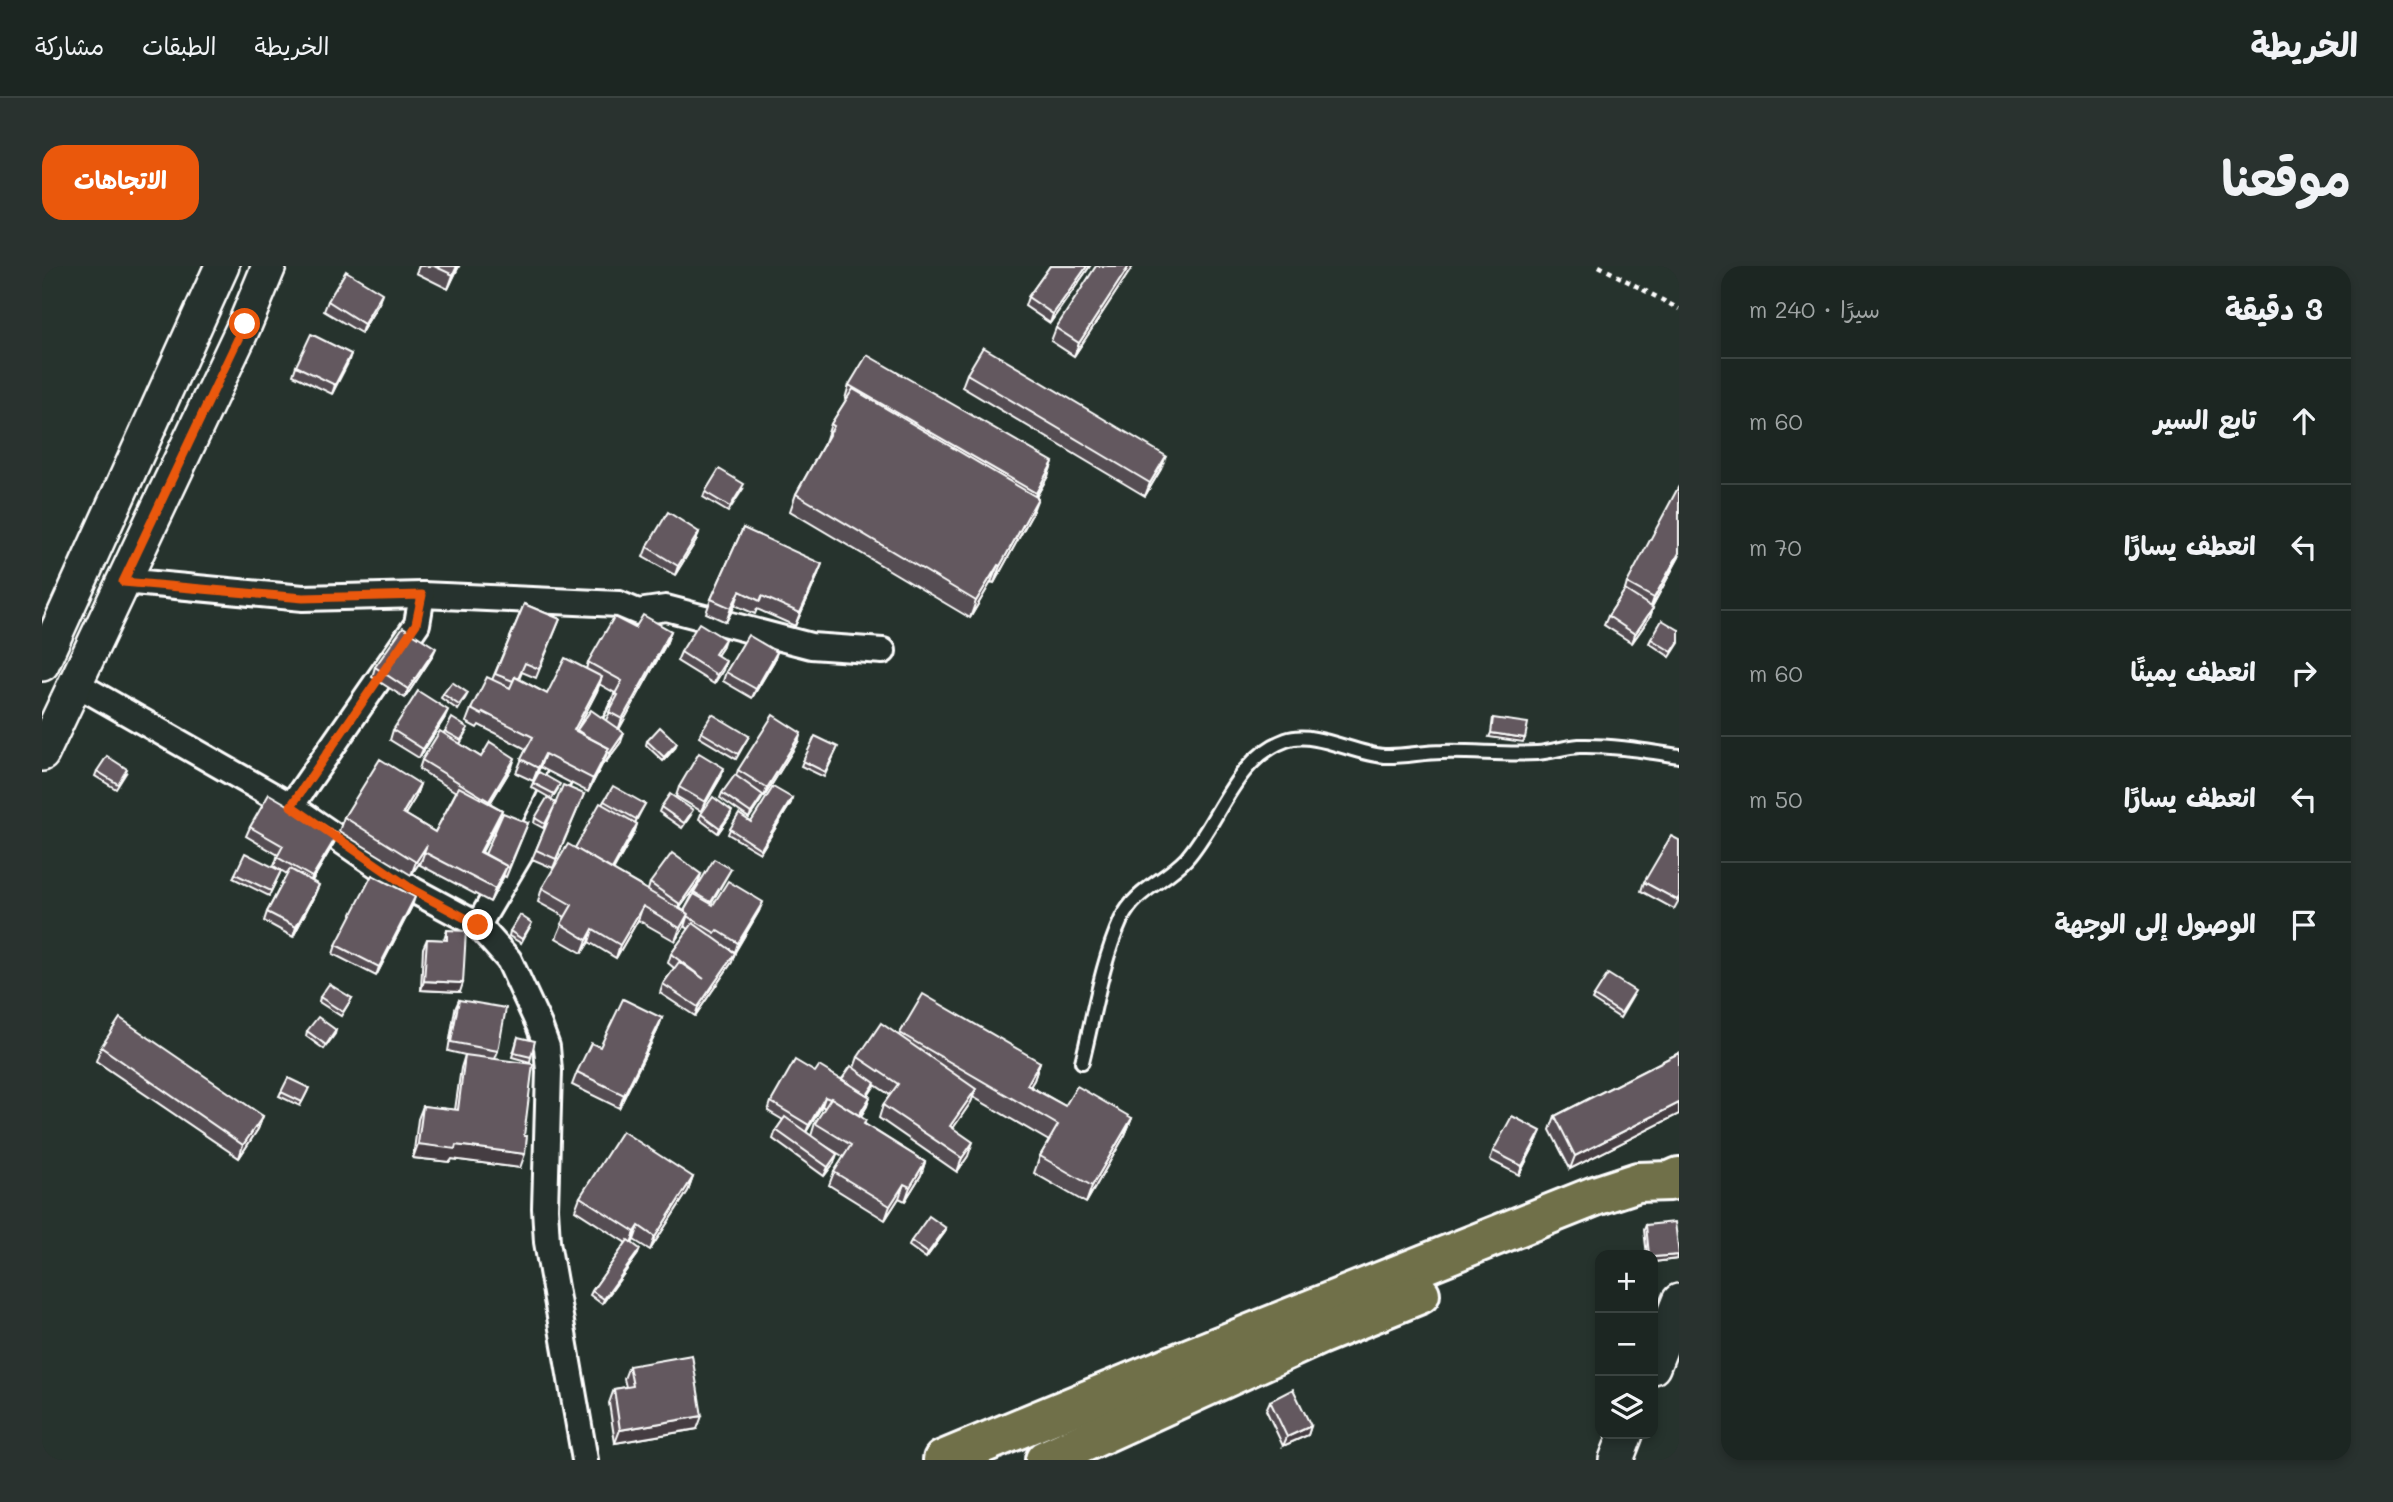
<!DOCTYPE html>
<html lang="ar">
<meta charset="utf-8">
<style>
:root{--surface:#1c2622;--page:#29322f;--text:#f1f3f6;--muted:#a0a5a5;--line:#3a4340;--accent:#ea580c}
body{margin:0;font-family:Mali,"Playpen Sans Arabic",sans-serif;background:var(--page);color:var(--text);direction:rtl}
.controls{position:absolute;right:21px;bottom:21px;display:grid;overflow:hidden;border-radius:14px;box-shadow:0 4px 10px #0003}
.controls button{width:63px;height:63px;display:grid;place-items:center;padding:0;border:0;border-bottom:2px solid var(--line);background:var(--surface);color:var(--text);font:35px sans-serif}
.stop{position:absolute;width:21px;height:21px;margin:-16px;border:5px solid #ea580c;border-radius:50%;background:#fff}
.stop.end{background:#ea580c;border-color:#fff;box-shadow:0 2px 7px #0008}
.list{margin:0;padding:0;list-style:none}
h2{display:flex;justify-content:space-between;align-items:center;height:91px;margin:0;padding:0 28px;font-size:30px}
h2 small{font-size:23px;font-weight:400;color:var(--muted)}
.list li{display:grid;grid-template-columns:46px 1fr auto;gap:21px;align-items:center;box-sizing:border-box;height:126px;padding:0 28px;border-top:2px solid var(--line)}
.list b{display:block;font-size:26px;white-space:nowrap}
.list em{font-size:23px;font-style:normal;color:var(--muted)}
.icon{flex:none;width:38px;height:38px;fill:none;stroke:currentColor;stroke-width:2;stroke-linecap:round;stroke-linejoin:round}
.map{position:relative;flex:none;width:1637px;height:1194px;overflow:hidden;direction:ltr;border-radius:21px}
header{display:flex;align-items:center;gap:42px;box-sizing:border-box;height:98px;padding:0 35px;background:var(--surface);border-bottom:2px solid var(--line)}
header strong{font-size:33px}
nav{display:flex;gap:38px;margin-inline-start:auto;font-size:24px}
.intro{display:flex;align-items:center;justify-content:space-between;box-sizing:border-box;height:168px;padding:0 42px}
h1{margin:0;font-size:49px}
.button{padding:18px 32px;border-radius:21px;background:var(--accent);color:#fff;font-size:24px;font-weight:700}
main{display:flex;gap:42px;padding:0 42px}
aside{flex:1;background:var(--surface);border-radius:21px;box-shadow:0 4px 10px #0003}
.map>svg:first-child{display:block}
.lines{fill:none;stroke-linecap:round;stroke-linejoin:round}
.lane-casing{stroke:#fff;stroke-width:18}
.street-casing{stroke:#fff;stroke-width:30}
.secondary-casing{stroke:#fff;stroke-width:38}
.primary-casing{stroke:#fff;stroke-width:44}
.path{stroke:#fff;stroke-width:4.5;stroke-dasharray:5 5;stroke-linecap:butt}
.lane{stroke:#26332d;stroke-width:12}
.street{stroke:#26332d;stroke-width:24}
.secondary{stroke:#26332d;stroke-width:33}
.primary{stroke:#6f704a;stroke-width:38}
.wall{fill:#554d52;stroke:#fff;stroke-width:2;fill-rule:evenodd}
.shaded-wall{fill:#453e42;stroke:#fff;stroke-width:2}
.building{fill:#63595f;stroke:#fff;stroke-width:2}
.route{stroke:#ea580c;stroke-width:9}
</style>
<header>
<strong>الخريطة</strong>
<nav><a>الخريطة</a><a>الطبقات</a><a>مشاركة</a></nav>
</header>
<div class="intro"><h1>موقعنا</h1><a class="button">الاتجاهات</a></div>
<main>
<aside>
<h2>3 دقيقة<small>سيرًا · 240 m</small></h2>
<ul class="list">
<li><svg class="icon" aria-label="ahead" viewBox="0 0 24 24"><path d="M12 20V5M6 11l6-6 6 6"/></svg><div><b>تابع السير</b></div><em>60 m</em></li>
<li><svg class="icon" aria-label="left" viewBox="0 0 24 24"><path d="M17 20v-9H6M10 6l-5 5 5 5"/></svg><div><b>انعطف يسارًا</b></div><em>70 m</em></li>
<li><svg class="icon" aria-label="right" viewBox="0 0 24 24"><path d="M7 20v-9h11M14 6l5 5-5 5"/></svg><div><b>انعطف يمينًا</b></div><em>60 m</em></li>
<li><svg class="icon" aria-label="left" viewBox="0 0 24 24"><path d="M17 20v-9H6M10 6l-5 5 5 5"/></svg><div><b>انعطف يسارًا</b></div><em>50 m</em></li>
<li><svg class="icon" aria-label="arrive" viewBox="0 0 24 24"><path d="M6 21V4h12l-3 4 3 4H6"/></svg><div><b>الوصول إلى الوجهة</b></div></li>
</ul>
</aside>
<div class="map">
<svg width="1637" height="1194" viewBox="0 0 1637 1194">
<rect width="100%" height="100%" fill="#26332d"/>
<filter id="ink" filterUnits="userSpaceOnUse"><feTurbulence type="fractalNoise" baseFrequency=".0143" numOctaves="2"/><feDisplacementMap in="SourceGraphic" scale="14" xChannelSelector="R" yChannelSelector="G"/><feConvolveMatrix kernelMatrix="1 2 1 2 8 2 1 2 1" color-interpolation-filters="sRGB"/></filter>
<g filter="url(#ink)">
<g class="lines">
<defs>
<path id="lane" d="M1040 796C1052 749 1059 698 1079 654 1093 624 1122 616 1144 593 1178 555 1192 493 1244 474 1272 464 1312 488 1342 490 1361 491 1381 486 1400 486 1432 485 1464 489 1495 487 1509 486 1523 481 1537 480 1570 479 1604 485 1637 490"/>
<g id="street">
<path d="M81 315 261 332 380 329 577 338 596 346 624 342 769 380 841 385"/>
<path d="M33 417 249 540 371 624 436 659 467 694 497 759 505 781 507 805 503 942 505 976 543 1194"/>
<path d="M249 540 375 358 380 329"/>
<path d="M436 659 490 568 576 390"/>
</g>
<g id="secondary">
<path d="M0 398 180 0"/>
<path d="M0 488 203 58 227 0"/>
<path d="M1611 1101 1637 1035"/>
<path d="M1574 1194 1584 1168"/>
</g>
<g id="primary">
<path d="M901 1194 1150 1091 1553 930 1596 916 1628 915 1637 911"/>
<path d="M1003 1194 1277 1069 1378 1028"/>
</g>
</defs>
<use href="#lane" class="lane-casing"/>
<use href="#street" class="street-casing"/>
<use href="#secondary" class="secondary-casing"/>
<use href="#primary" class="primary-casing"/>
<path class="path" d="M1557 0 1637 43"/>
<use href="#lane" class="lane"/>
<use href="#street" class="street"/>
<use href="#secondary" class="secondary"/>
<use href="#primary" class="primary"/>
</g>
<g class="wall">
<path d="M377 0H417L406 23 374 7Z"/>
<path d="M1008 0H1048L1008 57 983 40 986 31Z"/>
<path d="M1091 0 1032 90 1009 75 1014 62Z"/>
<path d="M286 35 337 37 319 67 282 45Z"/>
<path d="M309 88 290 128 251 109 254 100Z"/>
<path d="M925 108 1119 203 1103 230 920 121Z"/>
<path d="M807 119 1006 210 994 231 989 250 952 317 949 316 928 352 748 245 754 228 783 176 789 158 804 134 803 133Z"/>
<path d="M701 223 686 246 661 231 663 226Z"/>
<path d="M701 262 775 311 753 360 715 343 713 348 693 339 684 356 664 347 669 333Z"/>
<path d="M657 266 654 275 633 309 601 291 605 281Z"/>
<path d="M1637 291 1610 341 1611 342 1608 351 1590 377 1562 359 1566 350 1583 324 1585 317Z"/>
<path d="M482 338 518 353 494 412 480 406 477 413 505 428 544 403 546 396 593 362 629 365 624 378 577 463 579 476 564 496 562 495 546 526 498 501 491 515 474 507 484 483 437 459 435 462 424 456 429 443 450 414ZM557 418 573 427 568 441 570 442 564 454 535 464V465H534L555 425Z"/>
<path d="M1637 364V377L1628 391 1607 377 1609 373Z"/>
<path d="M680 382 675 389 681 404 672 418 635 395 639 386Z"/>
<path d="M735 386 732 395 710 432 681 415 684 406Z"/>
<path d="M390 391 363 432 330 411 333 401Z"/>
<path d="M426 427 424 431 416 444 399 432 401 428Z"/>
<path d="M402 453 377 492 348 474 351 464Z"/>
<path d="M403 465 425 466 418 478 439 491 470 501 448 537 460 544 455 557 440 586 443 588 486 557 464 611 462 610 448 636 378 599 380 593 369 609 297 565 302 551 378 518 373 532 363 548 393 566 414 526 377 503 380 494Z"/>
<path d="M659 466 707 470 694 493 657 471Z"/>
<path d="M605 475 633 482 621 495 604 479Z"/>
<path d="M756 476 722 531H721L707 552 678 532 680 527 694 510 696 504Z"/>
<path d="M794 485 782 511 759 500 761 495Z"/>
<path d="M55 505 84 507 74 523 53 510Z"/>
<path d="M679 511 659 545 634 530 637 521Z"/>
<path d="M491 517 516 523 510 533 489 521Z"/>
<path d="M542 528 511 602 490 593 510 546 501 562 492 557 493 552 514 537Z"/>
<path d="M750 532 749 537 718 587 686 568 688 563 709 556Z"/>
<path d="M562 535 603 538 593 557 595 558 592 567 571 604 606 624 608 617 659 608 656 617 638 642 642 645 652 626 689 603 669 638 671 639 717 645 693 686 685 682 690 696 653 750 618 727 621 718 632 702 626 697 629 688 647 663 642 660 633 675 596 654 574 692 547 676 540 687 514 672 523 651 496 636 500 622 533 582Z"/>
<path d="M619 541 649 549 640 562 617 546Z"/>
<path d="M659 548 688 550 676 567 657 553Z"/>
<path d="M208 561 296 568 292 577 270 615 273 628 251 671 222 655 225 646 245 608 232 600 236 589 204 570Z"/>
<path d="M193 608 237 609 227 630 191 612Z"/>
<path d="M1602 616 1637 634 1632 643 1599 625Z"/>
<path d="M370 640 334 710 291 688 294 679Z"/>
<path d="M488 661 479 677 467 670 468 665Z"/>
<path d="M405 664 418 726 379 724 381 682 385 673 402 674Z"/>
<path d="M1552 730H1591L1578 752 1550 734Z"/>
<path d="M278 731 310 732 299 750 277 736Z"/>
<path d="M417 734 456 785 453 793 482 870 478 902 410 893 408 896 371 892 376 853 381 840 413 844 419 802 423 789 406 785 413 743Z"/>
<path d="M620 752 615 765 577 842 530 819 535 806 558 781Z"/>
<path d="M294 764 293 768 282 783 264 770 265 765Z"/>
<path d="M858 767 998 796 992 814 988 820 1023 840 1090 852 1083 869 1044 937 992 907 998 890 1007 875 931 831 929 836 911 862 926 890 915 906 837 852 841 839 848 829 833 819 826 830 825 840 819 850 823 858 883 896 879 909 863 935 857 932 843 954 787 919 792 906 802 891 777 876 792 897 782 910 731 873 734 864 741 854 726 845 729 836 773 806 800 813 812 802 816 791 857 770ZM780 840 783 842 773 857 769 870 764 866Z"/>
<path d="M476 771 489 791 488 796 470 791Z"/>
<path d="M59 781 221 850 216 863 197 892 54 795Z"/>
<path d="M1637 787V848L1528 903 1508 864 1513 850Z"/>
<path d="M239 826H265L258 840 237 830Z"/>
<path d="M1495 874 1477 909 1448 894 1451 885Z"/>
<path d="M651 911 646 925 608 984 592 974 590 977 596 988 560 1038 548 1029 550 1025 584 977 533 944 538 931Z"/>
<path d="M1604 959 1637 989 1635 993 1611 996V989H1605L1602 964Z"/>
<path d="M904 962 903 966 884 992 867 980 869 975Z"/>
<path d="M587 1100 655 1163 573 1177 567 1137 572 1123 584 1121 582 1113Z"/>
<path d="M1228 1135 1269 1160 1266 1169 1241 1180 1224 1144Z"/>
</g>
<g class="shaded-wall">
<path d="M415 0H417L406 23 411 9Z"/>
<path d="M1045 0H1048L1008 57 1011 48Z"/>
<path d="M1087 0H1091L1032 90 1037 77Z"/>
<path d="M340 27 337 37 319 67 322 58Z"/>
<path d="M309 88 306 97 290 128 293 119Z"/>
<path d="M1124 190 1119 203 1103 230 1108 217Z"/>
<path d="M1011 196 1006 210 989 240 994 227Z"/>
<path d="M996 232 989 250 952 317 958 300Z"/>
<path d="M657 266 654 275 633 309 636 300Z"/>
<path d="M1637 287V291L1607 346 1612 332Z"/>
<path d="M780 298 775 311 753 360 758 347Z"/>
<path d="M956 299 949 316 928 352 934 335Z"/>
<path d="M698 325 693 339 684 356 689 342Z"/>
<path d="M1611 342 1608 351 1590 377 1593 368Z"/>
<path d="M629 365 624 378 575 467 580 453Z"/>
<path d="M683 373 680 382 670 397 673 388Z"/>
<path d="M394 382 390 391 363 432 366 423Z"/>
<path d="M735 386 732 395 710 432 714 423Z"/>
<path d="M684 395 681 404 672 418 675 409Z"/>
<path d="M560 411 555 425 528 477 532 464Z"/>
<path d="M406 444 402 453 377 492 381 483Z"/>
<path d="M582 467 579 476 564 496 568 487Z"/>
<path d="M759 467 756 476 722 531 725 522Z"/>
<path d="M1449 467 1483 472 1481 476 1447 471Z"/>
<path d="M635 477 633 482 621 495 622 491Z"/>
<path d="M567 482 562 495 546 526 551 513Z"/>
<path d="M503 488 498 501 491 515 496 502Z"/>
<path d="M473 492 470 501 444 544 447 535Z"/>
<path d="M682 502 679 511 659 545 663 536Z"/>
<path d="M378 518 373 532 356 560 361 547Z"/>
<path d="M721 529 719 534 707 552 709 547Z"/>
<path d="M750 532 749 537 718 587 719 583Z"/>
<path d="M460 544 455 557 433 599 438 586Z"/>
<path d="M690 545 688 550 676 567 678 562Z"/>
<path d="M595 558 592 567 565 616 568 607Z"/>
<path d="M296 568 292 577 267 620 270 611Z"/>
<path d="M385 579 380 593 369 609 374 596Z"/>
<path d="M465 600 460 613 448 636 453 623Z"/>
<path d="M659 608 656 617 634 647 638 638Z"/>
<path d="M277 619 273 628 251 671 254 661Z"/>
<path d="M373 631 370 640 334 710 337 701Z"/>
<path d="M721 636 717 645 693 686 696 677Z"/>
<path d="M601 640 596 654 574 692 578 679Z"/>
<path d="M646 648 642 661 633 675 638 662Z"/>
<path d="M551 663 547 676 540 687 545 674Z"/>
<path d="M693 687 690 696 653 750 656 741Z"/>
<path d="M382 715 421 717 418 726 379 724Z"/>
<path d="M620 752 615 765 577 842 582 829Z"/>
<path d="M998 796 992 814 979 836 985 819Z"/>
<path d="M934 823 929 836 903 874 908 860Z"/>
<path d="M783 831 780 840 763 868 767 859Z"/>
<path d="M828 831 825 840 813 860 816 851Z"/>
<path d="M1637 837V848L1528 903 1533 890Z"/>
<path d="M221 850 216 863 197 892 201 879Z"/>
<path d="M1090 852 1083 869 1044 937 1050 920Z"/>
<path d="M1499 865 1495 874 1477 909 1480 900Z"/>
<path d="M931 876 926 890 915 906 920 892Z"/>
<path d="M376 878 414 879 483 888 478 902 410 893 408 896 371 892Z"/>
<path d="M795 888 792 897 782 910 786 901Z"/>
<path d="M883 896 879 909 863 935 868 921Z"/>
<path d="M651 911 646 925 608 984 613 971Z"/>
<path d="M862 918 857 932 843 954 848 940Z"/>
<path d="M597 960 592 974 588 980 593 966Z"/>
<path d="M904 962 903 966 884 992 886 987Z"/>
<path d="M598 983 596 988 560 1038 562 1033Z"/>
<path d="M1637 989 1635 993 1611 996V991Z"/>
<path d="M660 1150 655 1163 573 1177 578 1164Z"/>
<path d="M1269 1160 1266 1169 1241 1180 1245 1171Z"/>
</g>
<g class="building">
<path d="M392 0H415L411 9Z"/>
<path d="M1008 0H1045L1011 48 986 31Z"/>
<path d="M1054 0H1087L1037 77 1014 62Z"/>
<path d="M304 5 340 27 322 58 286 35Z"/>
<path d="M269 68 309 88 293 119 254 100Z"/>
<path d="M941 81 1124 190 1108 217 925 108Z"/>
<path d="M825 89 1011 196 994 227 807 119Z"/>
<path d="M811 123 996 232 958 300 956 299 934 335 754 228 792 160 789 158Z"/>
<path d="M677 203 702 218 688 241 663 226Z"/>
<path d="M1637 220V287L1612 332 1585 317Z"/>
<path d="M626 246 657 266 636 300 605 281Z"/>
<path d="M701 262 780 298 758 347 720 330 718 335 698 325 689 342 669 333Z"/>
<path d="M1583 324 1611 342 1593 368 1566 350Z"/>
<path d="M482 338 518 353 497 403 483 397 476 413 473 411 471 415 453 408Z"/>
<path d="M601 349 629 365 580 453 567 446 576 429 573 428 580 415 546 396 572 351 593 362Z"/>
<path d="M1620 354 1637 364V375L1630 386 1609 373Z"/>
<path d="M657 357 683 373 673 388 684 395 675 409 639 386Z"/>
<path d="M361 361 394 382 366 423 333 401Z"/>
<path d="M706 369 735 386 714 423 684 406Z"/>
<path d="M523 392 560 411 532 464 567 482 551 513 503 488 496 502 479 493 491 471 441 446 440 449 429 443 445 411 468 422 473 411 505 428Z"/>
<path d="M410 416 426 427 417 439 401 428Z"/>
<path d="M376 425 406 444 381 483 351 464Z"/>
<path d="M549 444 582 467 568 487 565 486 567 482 544 470 535 464Z"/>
<path d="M670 448 707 470 696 488 659 466Z"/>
<path d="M731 449 759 467 725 522 696 504Z"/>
<path d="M410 452 426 462 419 474 403 465Z"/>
<path d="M1451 452 1486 457 1483 472 1449 467Z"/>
<path d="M618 461 635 477 622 491 605 475Z"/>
<path d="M398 465 439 491 448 476 473 492 447 535 380 494Z"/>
<path d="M773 470 796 481 783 506 761 495Z"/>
<path d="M657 487 682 502 663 536 637 521Z"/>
<path d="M65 490 85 503 76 518 55 505Z"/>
<path d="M338 493 378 518 361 547 393 566 417 521 460 544 438 586 465 600 453 623 382 586 385 579 374 596 302 551Z"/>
<path d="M497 506 518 518 512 528 491 517Z"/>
<path d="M693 509 721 529 709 547 680 527Z"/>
<path d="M521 519 542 528 514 593 494 584Z"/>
<path d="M571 520 603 538 594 553 562 535Z"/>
<path d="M731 521 750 532 719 583 688 563 697 548 709 556Z"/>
<path d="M227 528 296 568 270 611 235 591 241 580 208 561Z"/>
<path d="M628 528 651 544 642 557 619 541Z"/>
<path d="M671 531 690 545 678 562 659 548Z"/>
<path d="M505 532 514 537 503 558 493 552Z"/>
<path d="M558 537 595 558 570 603 533 582Z"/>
<path d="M461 547 486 557 467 602 465 601V600L443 588Z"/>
<path d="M1629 570 1637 574V631L1635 634 1602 616Z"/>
<path d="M526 578 646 648 638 662 601 640 578 679 551 663 545 674 519 658 530 639 500 622Z"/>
<path d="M203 587 239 605 229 625 193 608Z"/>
<path d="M630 587 659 608 638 638 608 617Z"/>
<path d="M672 593 689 603 669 636 652 626Z"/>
<path d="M248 603 277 619 254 661 225 646Z"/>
<path d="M330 609 373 631 337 701 294 679Z"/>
<path d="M686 615 721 636 696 677 675 664 673 667 645 650 646 648 642 645 652 628 671 639Z"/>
<path d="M478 649 490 657 480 673 468 665Z"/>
<path d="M651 657 693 687 656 741 621 718 637 696 662 713 629 688Z"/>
<path d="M405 664 424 665 421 717 382 715 385 673 405 674Z"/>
<path d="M1566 708 1593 725 1579 747 1552 730Z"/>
<path d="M287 718 310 732 301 746 278 731Z"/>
<path d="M881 728 998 796 985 819 1023 840 1035 820 1090 852 1050 920 998 890 1016 859 858 767Z"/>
<path d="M581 733 620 752 582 829 535 806 549 777 558 781Z"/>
<path d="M417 734 464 742 456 785 409 776Z"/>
<path d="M276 751 294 764 284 779 265 765Z"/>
<path d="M78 752 221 850 201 879 59 781Z"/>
<path d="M839 757 934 823 908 860 931 876 920 892 841 839 856 818 816 791Z"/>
<path d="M476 771 493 775 489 791 472 787Z"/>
<path d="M1637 787V837L1533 890 1513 850Z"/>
<path d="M423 789 491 798 482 870H485L483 888 414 879 413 883 376 878 381 840 416 844Z"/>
<path d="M753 794 773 806 777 800 828 831 817 849 789 832 788 833 783 831 767 859 729 836Z"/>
<path d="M809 800 833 817 825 829 800 813Z"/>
<path d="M246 812 267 822 260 836 239 826Z"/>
<path d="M789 832 824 854 822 858 883 896 868 921 862 918 848 940 792 906 809 879 773 857Z"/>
<path d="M1470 850 1499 865 1480 900 1451 885Z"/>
<path d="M743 851 795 888 786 901 734 864Z"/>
<path d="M580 865 651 911 613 971 597 960 593 966 538 931Z"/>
<path d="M887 950 904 962 886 987 869 975Z"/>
<path d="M1633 956 1637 989 1611 991V989H1607L1604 959Z"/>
<path d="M586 974 598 983 562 1033 550 1025Z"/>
<path d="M650 1089 660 1150 578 1164 572 1123 591 1120 587 1100Z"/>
<path d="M1251 1123 1269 1160 1245 1171 1228 1135Z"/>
</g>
</g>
<g class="lines" filter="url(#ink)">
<path class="route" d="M203 58 81 316 261 332 380 329 374 358 249 540 371 624 436 659"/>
</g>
</svg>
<div class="controls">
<button>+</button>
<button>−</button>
<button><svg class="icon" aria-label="layers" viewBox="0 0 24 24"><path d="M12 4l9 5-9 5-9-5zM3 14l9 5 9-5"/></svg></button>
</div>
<div class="stop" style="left:203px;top:58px"></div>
<div class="stop end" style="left:436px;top:659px"></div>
</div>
</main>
